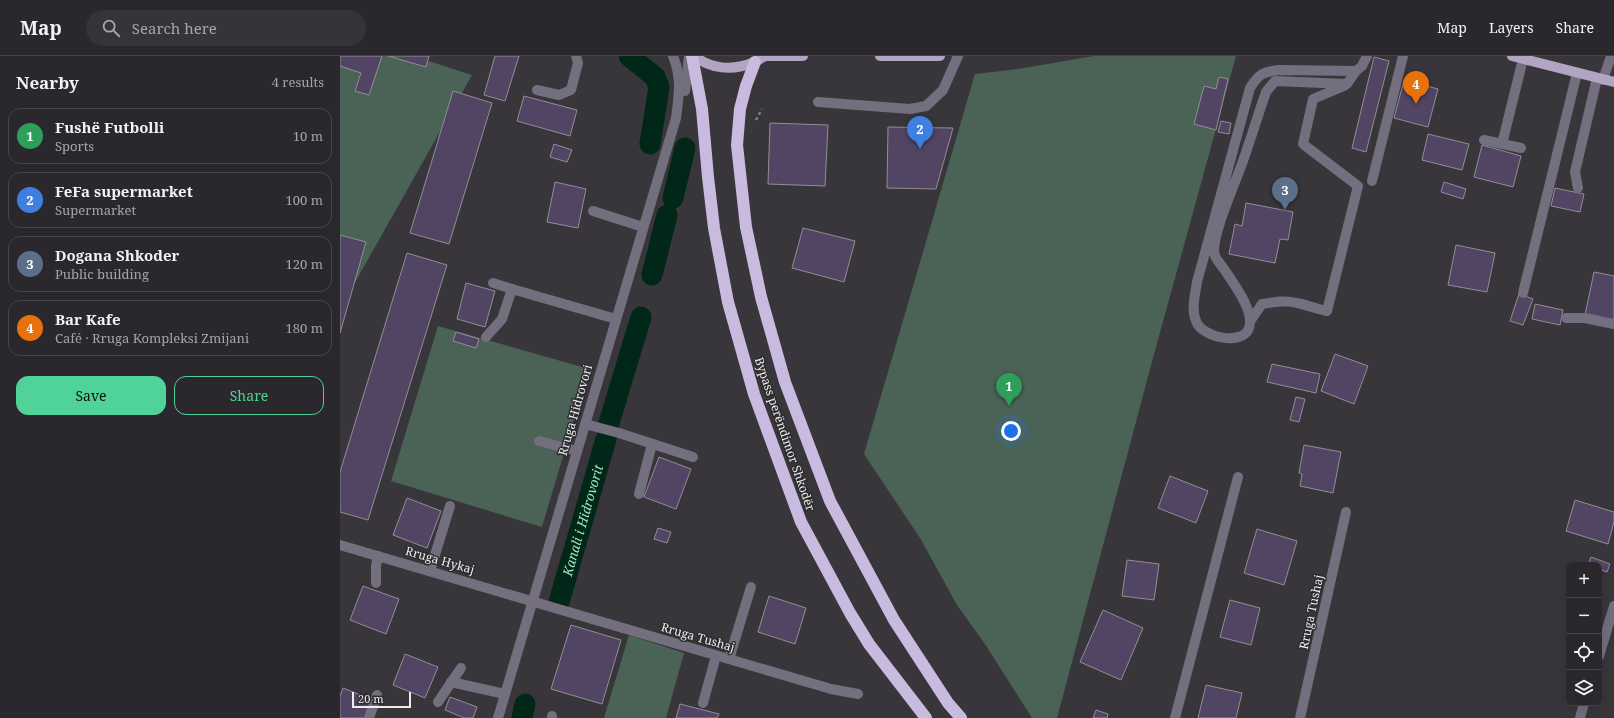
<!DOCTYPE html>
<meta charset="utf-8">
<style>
:root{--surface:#2a282c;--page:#363438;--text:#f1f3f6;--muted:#a5a6a9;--line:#464448;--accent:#50d398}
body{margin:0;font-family:"Noto Serif",serif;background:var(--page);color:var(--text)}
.controls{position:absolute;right:12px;bottom:12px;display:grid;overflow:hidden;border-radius:8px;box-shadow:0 4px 16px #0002}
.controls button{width:36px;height:36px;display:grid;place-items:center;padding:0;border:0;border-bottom:1px solid var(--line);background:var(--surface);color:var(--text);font:20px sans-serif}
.scale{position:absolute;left:12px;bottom:10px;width:59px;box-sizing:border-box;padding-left:4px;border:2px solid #edecee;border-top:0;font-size:11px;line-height:14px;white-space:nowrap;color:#edecee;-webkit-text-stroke:3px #2d2c2f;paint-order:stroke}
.you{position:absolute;left:671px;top:375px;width:14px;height:14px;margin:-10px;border:3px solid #fff;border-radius:50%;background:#1a73e8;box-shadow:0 0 0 6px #1a73e833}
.badge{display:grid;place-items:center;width:26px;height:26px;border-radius:50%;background:var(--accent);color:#fff;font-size:13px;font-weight:700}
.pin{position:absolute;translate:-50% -33px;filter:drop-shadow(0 1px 2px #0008)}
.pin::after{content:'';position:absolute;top:21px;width:14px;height:12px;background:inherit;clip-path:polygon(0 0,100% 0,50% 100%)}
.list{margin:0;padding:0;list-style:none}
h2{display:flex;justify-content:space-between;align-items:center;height:52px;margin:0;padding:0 16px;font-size:17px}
h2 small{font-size:13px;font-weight:400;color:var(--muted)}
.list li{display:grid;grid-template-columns:26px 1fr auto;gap:12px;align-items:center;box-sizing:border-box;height:56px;margin:0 8px 8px;padding:0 8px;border:1px solid var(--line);border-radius:12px}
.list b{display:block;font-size:15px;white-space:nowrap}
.list p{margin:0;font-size:13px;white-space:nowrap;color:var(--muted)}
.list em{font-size:13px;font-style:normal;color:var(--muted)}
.actions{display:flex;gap:8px;padding:12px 16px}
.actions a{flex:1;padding:9px 0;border:1px solid var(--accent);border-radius:12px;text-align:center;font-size:14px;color:var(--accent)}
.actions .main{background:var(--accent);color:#111}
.icon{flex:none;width:22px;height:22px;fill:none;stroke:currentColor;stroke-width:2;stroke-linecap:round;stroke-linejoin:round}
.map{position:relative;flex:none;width:1274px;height:662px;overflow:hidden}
header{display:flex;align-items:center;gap:24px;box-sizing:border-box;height:56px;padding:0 20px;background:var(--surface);border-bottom:1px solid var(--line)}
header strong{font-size:19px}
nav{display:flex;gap:22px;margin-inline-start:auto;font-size:14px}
.search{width:280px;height:36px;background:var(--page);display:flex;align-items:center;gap:10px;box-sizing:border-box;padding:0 14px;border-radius:22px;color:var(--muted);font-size:15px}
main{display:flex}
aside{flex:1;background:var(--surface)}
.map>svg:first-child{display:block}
.green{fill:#4b6356}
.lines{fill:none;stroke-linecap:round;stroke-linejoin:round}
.canal{stroke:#002717;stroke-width:21}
.building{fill:#524564;stroke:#908f93}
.path{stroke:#807e82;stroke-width:2.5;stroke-dasharray:3 3;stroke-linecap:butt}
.lane{stroke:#746f7e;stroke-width:10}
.street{stroke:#746f7e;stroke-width:10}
.primary{stroke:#b1a5c3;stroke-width:10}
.highway{stroke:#c9badf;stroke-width:12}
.labels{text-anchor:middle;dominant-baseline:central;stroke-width:3;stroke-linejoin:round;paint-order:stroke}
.street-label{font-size:12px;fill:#edecee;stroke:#2d2c2f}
.water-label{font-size:13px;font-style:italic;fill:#a2e5c1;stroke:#2d2c2f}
</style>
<header>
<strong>Map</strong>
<div class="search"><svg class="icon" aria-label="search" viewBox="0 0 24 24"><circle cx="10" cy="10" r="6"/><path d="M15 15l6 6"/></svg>Search here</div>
<nav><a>Map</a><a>Layers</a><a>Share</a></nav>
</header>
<main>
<aside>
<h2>Nearby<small>4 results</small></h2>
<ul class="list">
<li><span class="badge" style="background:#2e9e5b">1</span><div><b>Fushë Futbolli</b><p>Sports</p></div><em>10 m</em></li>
<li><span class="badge" style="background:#3f7fe0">2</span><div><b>FeFa supermarket</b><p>Supermarket</p></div><em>100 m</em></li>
<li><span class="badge" style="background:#5c6f8a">3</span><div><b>Dogana Shkoder</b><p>Public building</p></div><em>120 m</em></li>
<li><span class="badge" style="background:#e8710a">4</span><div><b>Bar Kafe</b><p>Café · Rruga Kompleksi Zmijani</p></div><em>180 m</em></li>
</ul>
<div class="actions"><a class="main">Save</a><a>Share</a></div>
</aside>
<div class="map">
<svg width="1274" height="662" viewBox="0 0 1274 662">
<rect width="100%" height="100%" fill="#38363a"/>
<g class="green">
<path d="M0 0H73L132 19 0 253Z"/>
<path d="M754 0H896L813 302 717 662H692L647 591 617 549 580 482 524 398 635 18 678 13Z"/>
<path d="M98 270 249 313 202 471 51 425Z"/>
<path d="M289 579 344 597 326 662H264Z"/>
</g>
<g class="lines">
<g class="canal">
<path d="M289 0 315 21 319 31 310 88"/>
<path d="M333 142 345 92"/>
<path d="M312 219 327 159"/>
<path d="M269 367 301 261"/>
<path id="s1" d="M219 546 266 383"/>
<path d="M182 662 185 648"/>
</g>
</g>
<g class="building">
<path d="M0 0H42L29 39 15 35 21 17 0 10Z"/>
<path d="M48 0H89L86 11Z"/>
<path d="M155 0H179L165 45 144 39Z"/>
<path d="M1034 1 1049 5 1026 96 1012 92Z"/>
<path d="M879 21 888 23 876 74 854 68 864 30 876 33Z"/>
<path d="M1064 24 1098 33 1088 71 1054 62Z"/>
<path d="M113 35 152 47 109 188 70 177Z"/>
<path d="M184 40 237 54 230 80 177 65Z"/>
<path d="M881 65 891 67 889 78 878 76Z"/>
<path d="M430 67 488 69 485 130 428 128Z"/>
<path d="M548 71 613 72 596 133 547 132Z"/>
<path d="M1088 78 1129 88 1122 114 1082 104Z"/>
<path d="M214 88 232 94 227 106 210 101Z"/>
<path d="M1142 89 1181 100 1173 131 1134 121Z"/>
<path d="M215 126 246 133 238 172 207 166Z"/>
<path d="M1104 126 1126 133 1123 143 1101 136Z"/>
<path d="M1215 132 1244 138 1240 156 1211 150Z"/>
<path d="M906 147 953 156 948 184 940 183 935 207 889 198 895 168 902 170Z"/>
<path d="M463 172 515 185 504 226 452 212Z"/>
<path d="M0 179 26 186 0 277Z"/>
<path d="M1116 189 1155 197 1147 236 1108 229Z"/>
<path d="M67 197 107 209 28 464 0 456V416Z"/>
<path d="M1254 216 1274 220V265L1245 259Z"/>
<path d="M126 227 155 235 145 271 117 263Z"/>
<path d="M1179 238 1193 243 1183 269 1170 265Z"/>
<path d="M1195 248 1223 254 1220 269 1192 263Z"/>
<path d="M116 276 139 283 136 292 113 285Z"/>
<path d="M995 298 1028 310 1014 348 981 335Z"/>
<path d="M932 308 980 318 976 337 927 326Z"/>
<path d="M956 341 965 343 959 366 950 364Z"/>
<path d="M964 389 1001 396 993 437 960 430 962 418 959 417Z"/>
<path d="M319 401 351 413 336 453 304 441Z"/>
<path d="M830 420 868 435 856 467 818 452Z"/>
<path d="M67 442 101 455 87 492 53 479Z"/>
<path d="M1235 444 1274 456V466L1268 488 1226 475Z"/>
<path d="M318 472 331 476 327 487 314 483Z"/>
<path d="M917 473 957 485 944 529 904 517Z"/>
<path d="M1251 501 1270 508 1267 516 1259 513V509H1248Z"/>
<path d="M787 504 819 508 814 544 782 540Z"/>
<path d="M23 530 59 543 46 578 10 564Z"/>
<path d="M429 540 466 552 455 588 418 576Z"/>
<path d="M890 544 920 552 911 589 880 581Z"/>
<path d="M763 554 803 572 781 624 740 606Z"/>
<path d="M231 569 281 584 262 648 211 633Z"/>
<path d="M65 598 98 611 85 642 53 629Z"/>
<path d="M866 629 902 637 896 662H858Z"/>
<path d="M3 632 33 644 26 662H0V640Z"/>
<path d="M110 641 137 651 133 662H124L105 654Z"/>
<path d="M340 648 379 658 377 662H336Z"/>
<path d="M756 654 768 658 767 662H753Z"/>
</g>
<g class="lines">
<path class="path" d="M416 64 422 53"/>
<g class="lane">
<path d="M1016 15 939 14C922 16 919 18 910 32L857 226C855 239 851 253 856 265 862 282 903 290 909 272 915 255 893 227 884 213 881 209 877 204 875 200 869 184 897 123 903 105 911 82 918 59 926 36L935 25 1007 28 1016 15 1022 10 1027 0"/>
<path d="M1263 24 1271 0"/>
<path d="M197 34 219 39 231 34 238 7 236 0"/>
<path d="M478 46 570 53 586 50 603 34 618 0"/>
<path d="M1144 84 1181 92"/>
<path d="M1162 88 1183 3"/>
<path d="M1032 125 1063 0"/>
<path d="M1238 132 1235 116 1257 22"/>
<path d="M253 155 303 171"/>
<path d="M153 227 172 233"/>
<path d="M1183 237 1237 17"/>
<path d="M1226 262H1245L1274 268"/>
<path d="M911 264 922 248C934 246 945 244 957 247 967 249 977 253 987 255L1018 130 963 88 973 43 1004 30"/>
<path d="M146 281 162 263 172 233 276 263"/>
<path d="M245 368 279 377 353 401"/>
<path d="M199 385 237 395"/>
<path d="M299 438 312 388"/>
<path d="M90 515 110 450"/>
<path d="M36 527V510L38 500"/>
<path d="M389 603 411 531"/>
<path d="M111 626 165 638"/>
<path d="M98 646 121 612"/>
<path d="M363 647 376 600"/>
<path d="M29 662 37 639"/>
<path d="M212 662V660"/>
<path d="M835 662 898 421"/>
</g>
<g class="street">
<path d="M345 35 349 0"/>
<path d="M0 489 491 633 518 638"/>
<path d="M1259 600 1274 550"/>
<path d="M158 662 336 62C339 39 342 22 333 0"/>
<path d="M960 662 1006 456"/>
<path d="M1240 662 1244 647"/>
</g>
<g class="primary">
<path d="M354 0C371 13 392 15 412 7 417 6 421 1 426 0 436 0 453 0 463 0"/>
<path d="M540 0H600"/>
<path d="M1172 0 1274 26"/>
</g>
<g class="highway">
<path d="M352 0 362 53 368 121 374 172 388 246 414 338 461 466 510 557 529 588 586 662"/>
<path d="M415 6 406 30 400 53 397 89 406 171 421 241 445 326 490 445 554 564 608 647 621 662"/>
</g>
</g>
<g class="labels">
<g class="street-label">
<text transform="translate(235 354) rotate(-74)">Rruga Hidrovori</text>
<text transform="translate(445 378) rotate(71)">Bypass perëndimor Shkodër</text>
<text transform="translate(100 504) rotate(16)">Rruga Hykaj</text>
<text transform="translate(971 556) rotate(-78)">Rruga Tushaj</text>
<text transform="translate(358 581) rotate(16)">Rruga Tushaj</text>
</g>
<g class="water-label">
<text stroke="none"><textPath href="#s1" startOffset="85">Kanali i Hidrovorit</textPath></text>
</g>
</g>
</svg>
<div class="controls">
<button>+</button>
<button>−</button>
<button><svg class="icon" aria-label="locate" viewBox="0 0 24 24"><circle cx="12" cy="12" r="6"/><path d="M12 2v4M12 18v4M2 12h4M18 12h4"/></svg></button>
<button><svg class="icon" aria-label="layers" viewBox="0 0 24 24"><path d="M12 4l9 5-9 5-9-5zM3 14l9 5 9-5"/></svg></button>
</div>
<div class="scale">20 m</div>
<div class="you"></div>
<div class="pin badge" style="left:669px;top:350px;background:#2e9e5b">1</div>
<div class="pin badge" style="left:580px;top:93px;background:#3f7fe0">2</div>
<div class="pin badge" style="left:945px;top:154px;background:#5c6f8a">3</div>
<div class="pin badge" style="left:1076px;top:48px;background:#e8710a">4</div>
</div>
</main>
